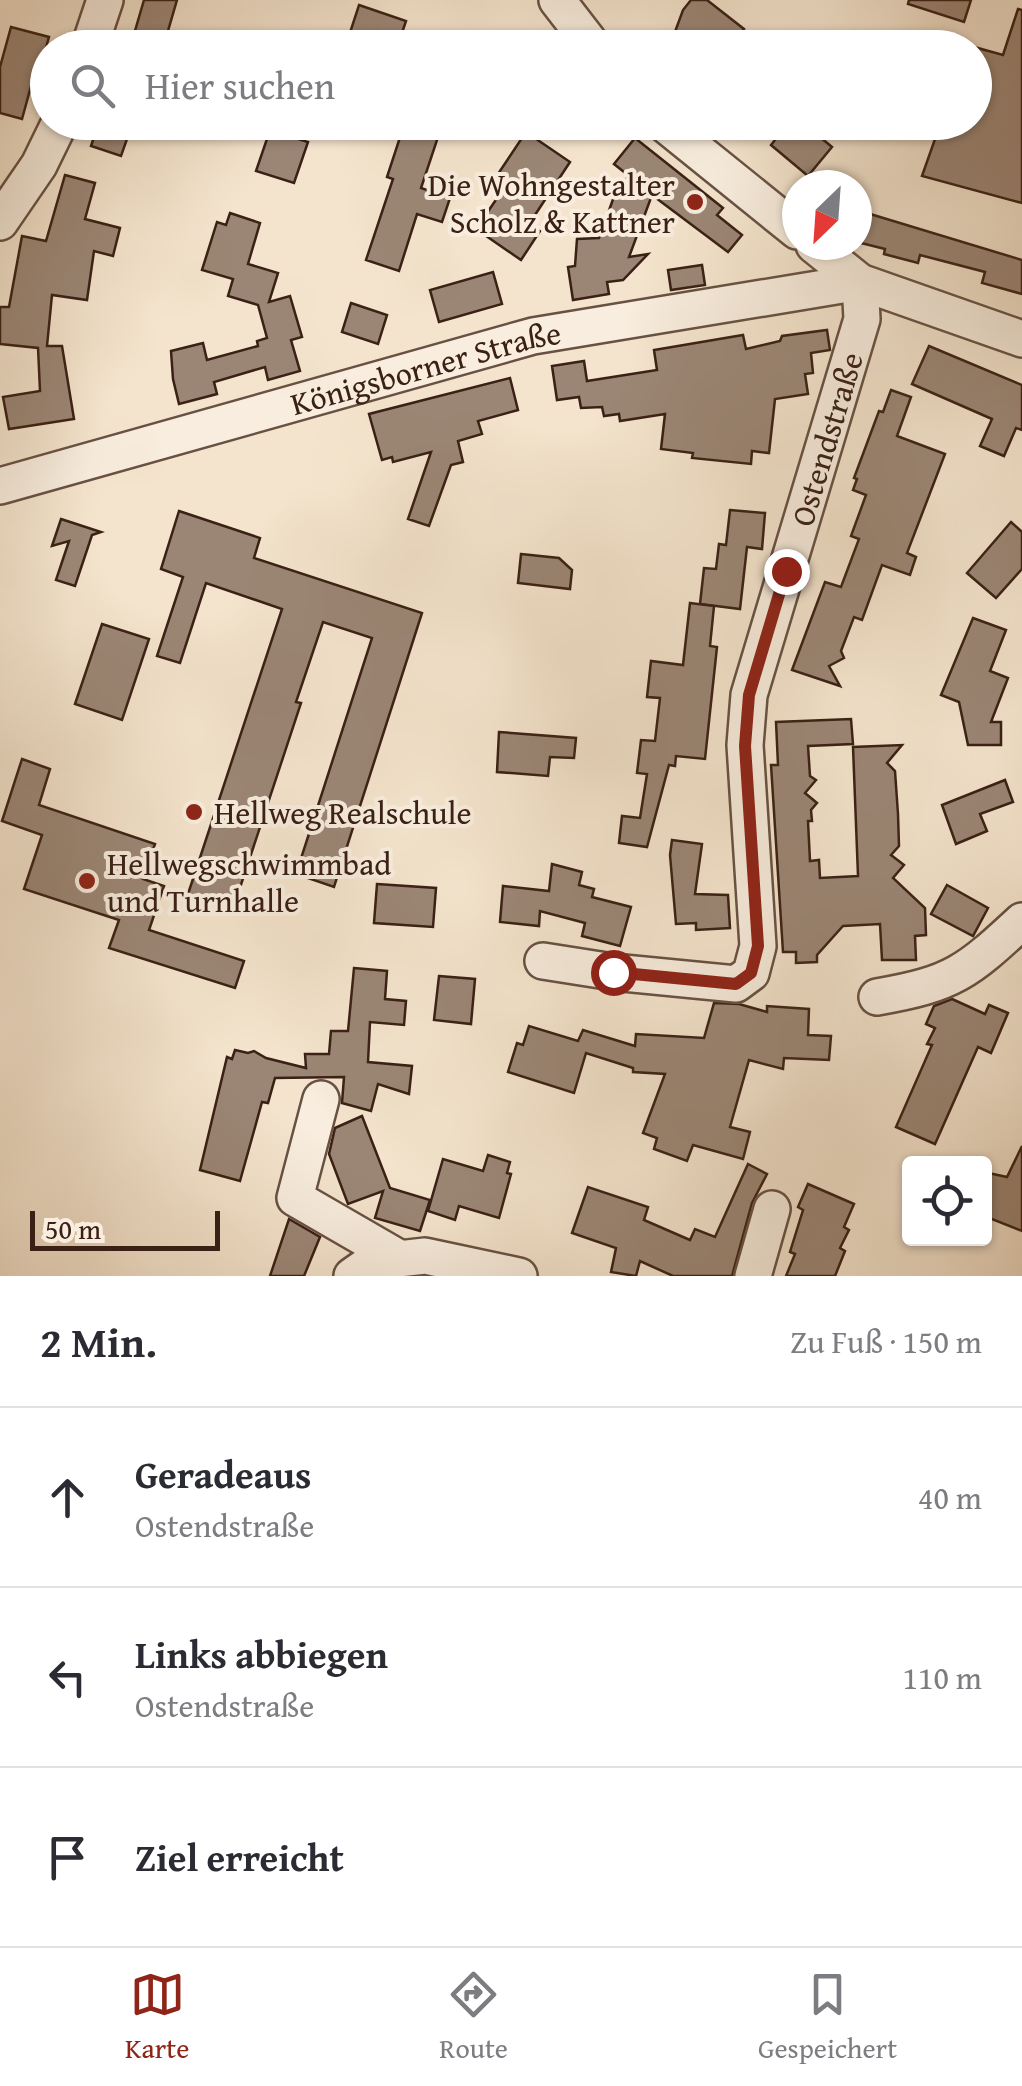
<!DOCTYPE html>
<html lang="de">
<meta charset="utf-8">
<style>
:root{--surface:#fff;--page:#f2f2f3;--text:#2b2b33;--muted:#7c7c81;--line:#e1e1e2;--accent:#8f2418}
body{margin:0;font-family:"Gentium Book Plus",serif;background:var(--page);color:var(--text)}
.controls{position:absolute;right:30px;bottom:30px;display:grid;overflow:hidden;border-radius:10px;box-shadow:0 2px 8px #0004}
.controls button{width:90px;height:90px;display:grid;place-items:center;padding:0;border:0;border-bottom:2px solid var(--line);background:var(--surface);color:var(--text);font:50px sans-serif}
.compass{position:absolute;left:782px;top:170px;width:90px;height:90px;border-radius:50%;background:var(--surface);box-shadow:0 2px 8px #0004;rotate:205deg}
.scale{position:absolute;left:30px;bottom:25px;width:190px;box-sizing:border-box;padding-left:10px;border:5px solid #3a2015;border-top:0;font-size:28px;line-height:35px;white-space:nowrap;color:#3a2015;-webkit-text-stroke:8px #f8edde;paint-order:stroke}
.stop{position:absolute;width:30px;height:30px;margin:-22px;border:8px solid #8f2418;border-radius:50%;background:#fff}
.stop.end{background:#8f2418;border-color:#fff;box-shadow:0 2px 10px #0008}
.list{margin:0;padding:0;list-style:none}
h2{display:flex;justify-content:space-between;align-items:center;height:130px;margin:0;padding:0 40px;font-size:42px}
h2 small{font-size:32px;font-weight:400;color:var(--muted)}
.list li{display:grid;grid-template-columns:65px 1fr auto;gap:30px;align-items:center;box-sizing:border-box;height:180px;padding:0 40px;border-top:2px solid var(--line)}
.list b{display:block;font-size:38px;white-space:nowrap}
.list p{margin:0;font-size:32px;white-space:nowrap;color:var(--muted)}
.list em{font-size:32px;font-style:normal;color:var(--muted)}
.icon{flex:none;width:55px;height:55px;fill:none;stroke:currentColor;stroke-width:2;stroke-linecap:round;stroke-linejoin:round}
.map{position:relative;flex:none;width:1022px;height:1276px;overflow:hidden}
.search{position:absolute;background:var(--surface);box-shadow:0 2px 8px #0004;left:30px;right:30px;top:30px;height:110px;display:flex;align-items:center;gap:25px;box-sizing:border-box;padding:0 35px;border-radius:55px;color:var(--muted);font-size:38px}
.sheet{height:670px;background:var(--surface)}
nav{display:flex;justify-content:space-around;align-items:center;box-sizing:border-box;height:140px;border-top:2px solid var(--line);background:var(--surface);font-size:28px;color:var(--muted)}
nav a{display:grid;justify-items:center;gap:5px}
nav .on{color:var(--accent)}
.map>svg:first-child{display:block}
.building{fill:#9b8675;stroke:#3a2015;stroke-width:2.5}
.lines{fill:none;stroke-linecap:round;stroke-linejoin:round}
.minor-casing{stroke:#685143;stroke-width:40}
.minor{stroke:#f8edde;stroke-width:35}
.route{stroke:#8f2418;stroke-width:12}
.poi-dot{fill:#8f2418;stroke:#f8edde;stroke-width:4}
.labels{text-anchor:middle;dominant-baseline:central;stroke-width:8;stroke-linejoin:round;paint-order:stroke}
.poi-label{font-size:32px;fill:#3a2015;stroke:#f8edde;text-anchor:start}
.street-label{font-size:32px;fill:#3a2015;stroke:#f8edde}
</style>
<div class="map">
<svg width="1022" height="1276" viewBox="0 0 1022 1276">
<rect width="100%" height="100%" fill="#f4e4cd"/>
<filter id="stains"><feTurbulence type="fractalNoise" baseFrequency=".002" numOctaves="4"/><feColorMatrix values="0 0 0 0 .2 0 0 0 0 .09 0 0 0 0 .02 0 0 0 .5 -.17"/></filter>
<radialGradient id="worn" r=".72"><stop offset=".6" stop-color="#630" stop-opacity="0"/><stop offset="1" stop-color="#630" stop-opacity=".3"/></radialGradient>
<g class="building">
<path d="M144 0H177L163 48H130Z"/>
<path d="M691 0H707L744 29 729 48H669L683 10Z"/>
<path d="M909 0H971L964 22 908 4Z"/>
<path d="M359 5 406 21 397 48H345Z"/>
<path d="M1018 9 1022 10V203L922 176 941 122H974V47L1003 55Z"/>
<path d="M11 27 49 37 40 69 36 68 22 119 0 113V67Z"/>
<path d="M99 122H133L121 156 91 146Z"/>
<path d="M405 122H443L421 188 450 198 442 222 417 214 399 271 366 260 393 179 387 177Z"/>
<path d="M754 122H802L832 147 808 176 771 145 775 140Z"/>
<path d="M270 130 308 142 294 183 256 171Z"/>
<path d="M526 132 570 162 529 224 540 231 521 260 476 229 502 191 490 186Z"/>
<path d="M635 138 723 208 717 215 742 235 728 252 652 195 629 257 648 254 623 280 607 282 609 294 573 300 568 267 575 266 577 239 599 238 616 191 629 176 614 164Z"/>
<path d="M65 175 95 183 85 219 120 228 113 256 94 251 87 300 52 295 47 346H62L74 419 9 429 3 397 40 391 38 348 0 344V307H9L22 236 46 241Z"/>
<path d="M857 210 1022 260V294L982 283 985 272 920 255 918 263 884 254 885 249 857 242Z"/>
<path d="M230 213 260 223 248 264 278 273 269 302 290 296 302 337 291 340 300 371 268 380 265 367 214 382 217 394 179 404 173 379 171 351 203 343 207 360 258 346 257 341 267 338 258 305 228 296 233 279 202 270 217 222 226 225Z"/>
<path d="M702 265 705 285 671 290 668 270Z"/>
<path d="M493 272 502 304 439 322 430 290Z"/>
<path d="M351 303 387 315 378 344 342 332Z"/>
<path d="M827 330 830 350 811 353 813 373 805 374 808 394 775 399 769 453 752 451 751 464 692 458 693 453 661 449 665 414 620 421 619 414 604 416 602 407 581 408 579 397 557 400 552 366 584 361 587 381 657 370 654 350 743 335 746 349 780 341 782 336Z"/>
<path d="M929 346 1022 385V430L1016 428 1004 456 980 446 992 419 912 384Z"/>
<path d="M510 378 518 410 478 421 482 434 458 441 463 462 451 465 429 526 408 519 431 452 393 462 392 457 382 460 369 414Z"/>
<path d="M891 390 911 397 897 436 945 454 907 553 916 557 910 575 882 565 862 620 854 617 841 651 844 658 829 666 840 686 792 670 825 582 841 587 859 539 851 536 866 495 853 490 857 479 854 478 879 411 883 412Z"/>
<path d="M730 510 765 513 762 549 747 547 740 609 700 604 704 568 716 569 719 544 726 545Z"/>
<path d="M179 511 260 538 254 558 422 613 334 887 296 874 372 638 323 622 296 702 301 703 233 909 188 894 282 609 206 583 180 663 157 656 183 577 161 569Z"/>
<path d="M61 519 101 532 92 535 75 586 56 580 69 541 52 546Z"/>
<path d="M1011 522 1022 532V569L996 598 967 573Z"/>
<path d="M521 554 559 558 572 570 570 589 518 583Z"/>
<path d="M690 603 714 606 710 646 717 647 705 759 676 756 675 766 669 765 647 847 619 843 622 816 640 818 647 774 637 773 641 740 655 741 660 698 647 697 651 661 683 665Z"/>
<path d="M973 618 1006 630 990 671 1008 678 991 722H1001V745H968L959 702 941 695Z"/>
<path d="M102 624 149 639 122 720 75 704Z"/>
<path d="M851 719 853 744 808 746 810 776 816 780 805 793 817 803 811 810 812 821H808L810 861 819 860 820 878 858 876 853 747 902 745 887 763 895 771 898 814 899 846 891 855 904 865 893 878 925 908 926 935 915 936 916 960H882L880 924 843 926 817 955V962L796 963V952H783L771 765H778L776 722Z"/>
<path d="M499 732 576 738 574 758 550 757 548 776 497 772Z"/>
<path d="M22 759 50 769 39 805 155 844 143 879 164 886 149 930 244 961 235 988 109 948 119 920 24 889 42 835 2 821Z"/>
<path d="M1005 780 1013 802 980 814 987 831 956 844 942 805Z"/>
<path d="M672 840 702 844 695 894 728 895 730 928 696 930V923L676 924 670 855Z"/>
<path d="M552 864 582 872 579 885 594 889 592 897 631 907 620 946 582 936 585 923 540 911 539 926 500 922 503 886 549 891Z"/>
<path d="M377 884 436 888 433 927 374 923Z"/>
<path d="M947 885 988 908 973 936 931 914Z"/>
<path d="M354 968 387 971 385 999 406 1001 404 1025 370 1022 368 1062 412 1066 409 1094 378 1084 371 1111 342 1103 344 1077 275 1078 268 1103 262 1102 240 1181 200 1170 227 1057 232 1059 235 1050 248 1053 254 1051 266 1058 306 1068 305 1054H329L331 1031H348Z"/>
<path d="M439 976 475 979 471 1024 434 1020Z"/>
<path d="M952 999 985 1014 989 1005 1008 1013 991 1053 978 1047 935 1144 896 1127 932 1045 927 1044 935 1028 926 1024 934 1006Z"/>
<path d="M714 1003 739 1004 767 1012V1006L809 1009 808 1035 831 1036 829 1060 784 1058 783 1069 749 1060 730 1127 750 1132 743 1159 693 1145 687 1161 654 1149 657 1138 643 1133 665 1074 633 1072V1068L586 1053 574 1093 508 1072 517 1043 523 1045 529 1026 578 1041 583 1030 635 1046 636 1034 704 1038Z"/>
<path d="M362 1116 390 1188 430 1200 420 1231 375 1218 383 1191 348 1204 329 1154 335 1128Z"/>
<path d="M1022 1146V1231L984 1216V1172L1007 1177Z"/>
<path d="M488 1155 510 1162 507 1173 511 1174 499 1218 459 1206 455 1220 428 1211 443 1159 483 1171Z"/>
<path d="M748 1164 767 1174 752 1203 732 1276H673L640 1261 636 1276 611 1272 616 1248 572 1233 588 1187 648 1207 644 1220 690 1240 695 1229 715 1237Z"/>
<path d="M808 1184 854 1204 844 1227 849 1230 840 1248 845 1251 835 1276H786L795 1254 790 1252 803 1210 798 1207Z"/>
<path d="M289 1219 320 1237 304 1276H270Z"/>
</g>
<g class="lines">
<defs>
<g id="minor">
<path d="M557 0 594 48"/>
<path d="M89 48 105 0"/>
<path d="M662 122 797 231"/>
<path d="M0 222 39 165 60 122"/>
<path d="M814 245 860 282 1022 339"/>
<path id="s1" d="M0 486 533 336 860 282"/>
<path id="s2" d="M543 961 613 972 736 984 751 973 758 946 745 745 749 695 862 319 860 282"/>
<path d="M877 997C953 984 967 972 1022 921"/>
<path d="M321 1099 295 1198 397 1257"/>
<path d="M352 1276 372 1262 425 1256 519 1276"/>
<path d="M753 1276 772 1209"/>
</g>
</defs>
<use href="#minor" class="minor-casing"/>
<use href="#minor" class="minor"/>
</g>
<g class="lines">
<path class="route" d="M613 972 736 984 751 973 758 946 745 746 749 695 786 571"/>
</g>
<g class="poi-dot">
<circle cx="695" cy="202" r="10"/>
<circle cx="194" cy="812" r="10"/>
<circle cx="87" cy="881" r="10"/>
</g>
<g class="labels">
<g class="poi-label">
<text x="675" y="184" text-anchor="end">Die Wohngestalter<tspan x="675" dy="37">Scholz &amp; Kattner</tspan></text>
<text x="214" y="812">Hellweg Realschule</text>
<text x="107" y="863">Hellwegschwimmbad<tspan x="107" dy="37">und Turnhalle</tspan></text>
</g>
<g class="street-label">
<text stroke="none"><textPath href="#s1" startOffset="442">Königsborner Straße</textPath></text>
<text stroke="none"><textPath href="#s2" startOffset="760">Ostendstraße</textPath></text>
</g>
</g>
<rect width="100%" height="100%" filter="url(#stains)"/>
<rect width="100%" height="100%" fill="url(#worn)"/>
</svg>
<div class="controls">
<button><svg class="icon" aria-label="locate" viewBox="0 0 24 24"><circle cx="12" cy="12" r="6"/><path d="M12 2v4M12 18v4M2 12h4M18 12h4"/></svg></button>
</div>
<svg class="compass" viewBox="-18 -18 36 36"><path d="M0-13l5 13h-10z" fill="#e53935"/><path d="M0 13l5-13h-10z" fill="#7c7c81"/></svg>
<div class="scale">50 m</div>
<div class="stop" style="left:613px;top:972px"></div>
<div class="stop end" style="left:786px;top:571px"></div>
<div class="search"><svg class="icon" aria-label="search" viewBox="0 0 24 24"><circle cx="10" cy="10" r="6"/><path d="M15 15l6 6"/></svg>Hier suchen</div>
</div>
<section class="sheet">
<h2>2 Min.<small>Zu Fuß · 150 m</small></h2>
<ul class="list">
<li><svg class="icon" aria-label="ahead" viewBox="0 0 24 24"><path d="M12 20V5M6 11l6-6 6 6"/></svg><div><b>Geradeaus</b><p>Ostendstraße</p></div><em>40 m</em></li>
<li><svg class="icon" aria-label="left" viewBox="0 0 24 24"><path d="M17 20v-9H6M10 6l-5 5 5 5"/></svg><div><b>Links abbiegen</b><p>Ostendstraße</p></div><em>110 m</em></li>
<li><svg class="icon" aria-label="arrive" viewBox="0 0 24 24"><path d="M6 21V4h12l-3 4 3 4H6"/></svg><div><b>Ziel erreicht</b></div></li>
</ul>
</section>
<nav>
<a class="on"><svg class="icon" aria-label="map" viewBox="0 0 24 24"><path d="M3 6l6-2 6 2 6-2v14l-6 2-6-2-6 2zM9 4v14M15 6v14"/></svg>Karte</a>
<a><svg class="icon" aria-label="directions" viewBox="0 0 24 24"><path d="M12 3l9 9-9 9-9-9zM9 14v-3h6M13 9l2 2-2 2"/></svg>Route</a>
<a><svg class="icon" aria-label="saved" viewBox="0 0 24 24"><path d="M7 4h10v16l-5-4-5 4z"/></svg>Gespeichert</a>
</nav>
